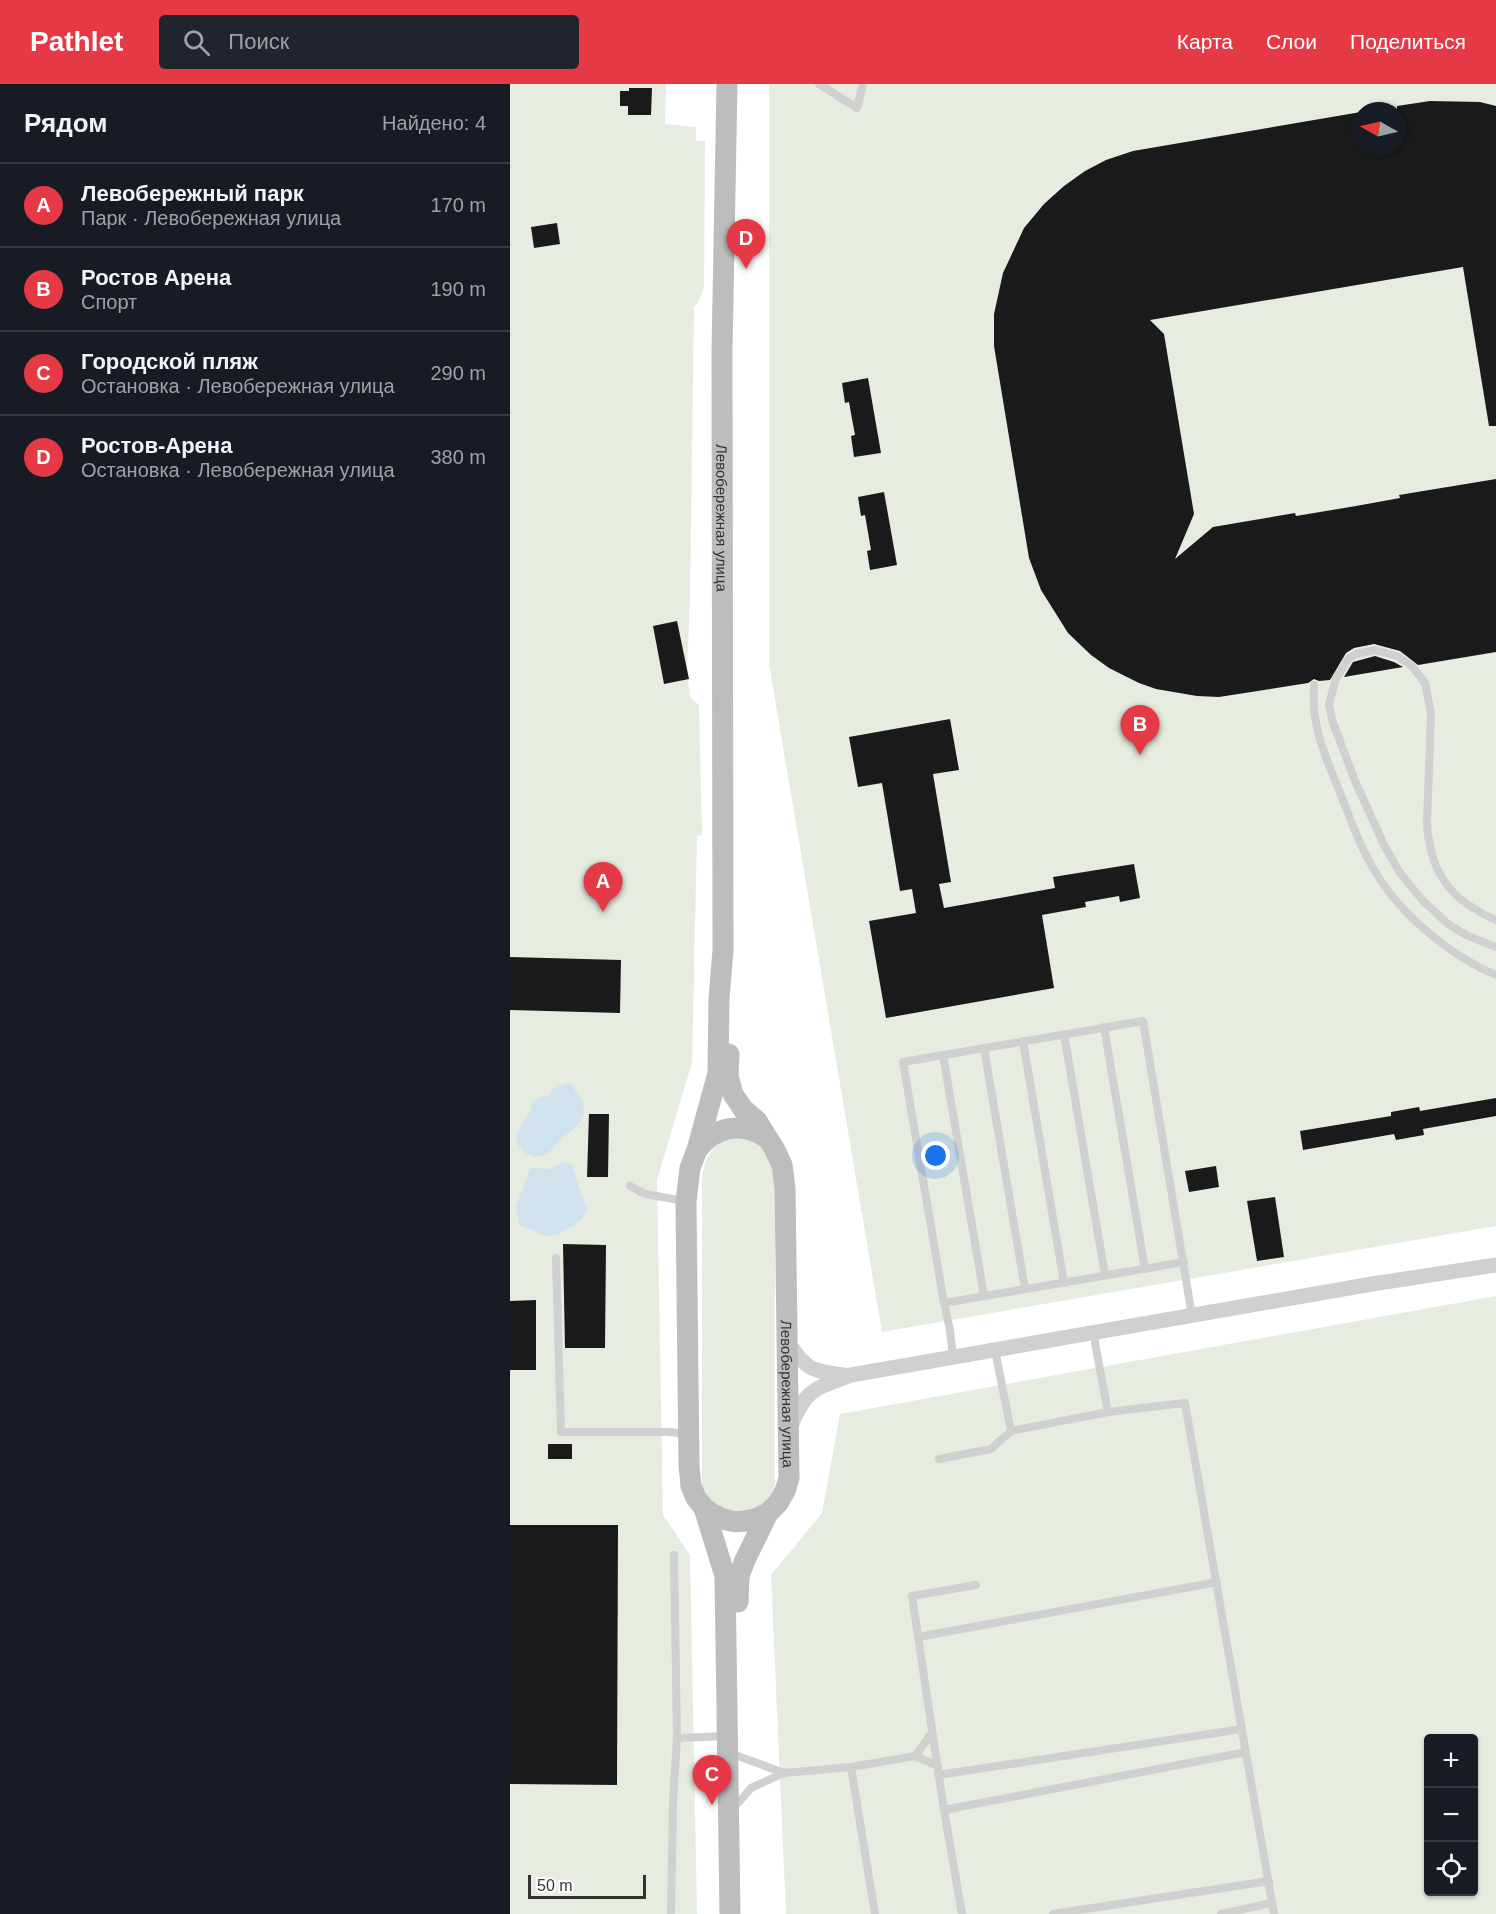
<!DOCTYPE html>
<html lang="ru">
<meta charset="utf-8">
<style>
:root{--surface:#171b24;--page:#20242c;--text:#f1f3f6;--muted:#9ea1a6;--line:#363941;--accent:#e63946}
body{margin:0;font-family:Arial,sans-serif;background:var(--page);color:var(--text)}
.controls{position:absolute;right:18px;bottom:18px;display:grid;overflow:hidden;border-radius:6px;box-shadow:0 2px 4px #0004}
.controls button{width:54px;height:54px;display:grid;place-items:center;padding:0;border:0;border-bottom:2px solid var(--line);background:var(--surface);color:var(--text);font:30px sans-serif}
.compass{position:absolute;left:842px;top:18px;width:54px;height:54px;border-radius:50%;background:var(--surface);box-shadow:0 2px 4px #0004;rotate:278deg}
.scale{position:absolute;left:18px;bottom:15px;width:118px;box-sizing:border-box;padding-left:6px;border:3px solid #333;border-top:0;font-size:16px;line-height:21px;white-space:nowrap;color:#333;-webkit-text-stroke:4px #fff;paint-order:stroke}
.you{position:absolute;left:426px;top:1072px;width:21px;height:21px;margin:-15px;border:4px solid #fff;border-radius:50%;background:#1a73e8;box-shadow:0 0 0 9px #1a73e833}
.badge{display:grid;place-items:center;width:39px;height:39px;border-radius:50%;background:var(--accent);color:#fff;font-size:20px;font-weight:700}
.pin{position:absolute;translate:-50% -50px;filter:drop-shadow(0 2px 3px #0008)}
.pin::after{content:'';position:absolute;top:32px;width:21px;height:18px;background:inherit;clip-path:polygon(0 0,100% 0,50% 100%)}
.list{margin:0;padding:0;list-style:none}
h2{display:flex;justify-content:space-between;align-items:center;height:78px;margin:0;padding:0 24px;font-size:26px}
h2 small{font-size:20px;font-weight:400;color:var(--muted)}
.list li{display:grid;grid-template-columns:39px 1fr auto;gap:18px;align-items:center;box-sizing:border-box;height:84px;padding:0 24px;border-top:2px solid var(--line)}
.list b{display:block;font-size:22px;white-space:nowrap}
.list p{margin:0;font-size:20px;white-space:nowrap;color:var(--muted)}
.list em{font-size:20px;font-style:normal;color:var(--muted)}
.icon{flex:none;width:33px;height:33px;fill:none;stroke:currentColor;stroke-width:2;stroke-linecap:round;stroke-linejoin:round}
.map{position:relative;flex:none;width:986px;height:1830px;overflow:hidden}
header{display:flex;align-items:center;gap:36px;box-sizing:border-box;height:84px;padding:0 30px;background:var(--accent);color:#fff}
header strong{font-size:28px}
nav{display:flex;gap:33px;margin-inline-start:auto;font-size:21px}
.search{width:420px;height:54px;background:var(--page);display:flex;align-items:center;gap:15px;box-sizing:border-box;padding:0 21px;border-radius:6px;color:var(--muted);font-size:22px}
main{display:flex}
aside{flex:1;background:var(--surface)}
.map>svg:first-child{display:block}
.green{fill:#e6ecdf;fill-rule:evenodd}
.water{fill:#cfe2ee}
.building{fill:#1a1a1a}
.lines{fill:none;stroke-linecap:round;stroke-linejoin:round}
.service{stroke:#d0d0d0;stroke-width:8}
.minor{stroke:#d0d0d0;stroke-width:15}
.secondary{stroke:#bdbdbd;stroke-width:21}
.labels{text-anchor:middle;dominant-baseline:central;stroke-width:6;stroke-linejoin:round;paint-order:stroke}
.street-label{font-size:15px;fill:#333;stroke:#fff}
</style>
<header>
<strong>Pathlet</strong>
<div class="search"><svg class="icon" aria-label="search" viewBox="0 0 24 24"><circle cx="10" cy="10" r="6"/><path d="M15 15l6 6"/></svg>Поиск</div>
<nav><a>Карта</a><a>Слои</a><a>Поделиться</a></nav>
</header>
<main>
<aside>
<h2>Рядом<small>Найдено: 4</small></h2>
<ul class="list">
<li><span class="badge">A</span><div><b>Левобережный парк</b><p>Парк · Левобережная улица</p></div><em>170 m</em></li>
<li><span class="badge">B</span><div><b>Ростов Арена</b><p>Спорт</p></div><em>190 m</em></li>
<li><span class="badge">C</span><div><b>Городской пляж</b><p>Остановка · Левобережная улица</p></div><em>290 m</em></li>
<li><span class="badge">D</span><div><b>Ростов-Арена</b><p>Остановка · Левобережная улица</p></div><em>380 m</em></li>
</ul>
</aside>
<div class="map">
<svg width="986" height="1830" viewBox="0 0 986 1830">
<rect width="100%" height="100%" fill="#fff"/>
<g class="green">
<path d="M0 0H156L155 40 186 43V57H195L194 204 188 219 184 223 180 513 177 586 180 613 186 618 189 622 192 751 187 752 182 978 147 1096 153 1431 180 1471 187 1830H0Z"/>
<path d="M259 0H986V1142L372 1248 259 580ZM851 27H887V63H851Z"/>
<path d="M227 1051 249 1057 265 1075V1401C253 1430 243 1427 215 1430L192 1408V1095C196 1069 202 1060 227 1051Z"/>
<path d="M986 1212V1830H276L261 1491 312 1429 330 1330ZM918 1654H964V1808H918Z"/>
</g>
<g class="water">
<path d="M55 1000H61C64 1006 72 1013 73 1020 78 1039 61 1045 50 1056 46 1060 41 1067 37 1070 25 1076 9 1069 7 1056 6 1045 14 1039 18 1031 20 1028 21 1022 22 1018L30 1013 39 1012 43 1005Z"/>
<path d="M54 1078 62 1081C66 1096 72 1111 77 1126L71 1137 49 1150 36 1152 9 1141 6 1123 20 1084 40 1085Z"/>
</g>
<g class="building">
<path d="M119 4H142L141 31H118V22H110V7H119Z"/>
<path d="M920 17 970 18 986 22V342H979L953 183 640 236 654 250 684 430 665 475 703 443 785 429 786 432 846 422 890 414 889 411 986 395V568L908 581 890 567 864 560 844 564 836 569 820 596 809 597 804 595 798 599 709 613 687 612 646 605 629 599 599 584 581 571 558 549 531 506 519 474 484 262V230L493 189 514 144 534 120 554 102 575 87 596 76 623 67 851 28V63H887V22Z"/>
<path d="M47 139 50 160 24 164 21 143Z"/>
<path d="M358 294 371 369 344 373 341 352 345 351 342 335 339 318 335 319 332 299Z"/>
<path d="M374 408 387 481 360 486 357 467 361 466 355 431 351 432 348 413Z"/>
<path d="M167 537 179 595 154 600 143 542Z"/>
<path d="M865 572 884 578 893 583 834 593 843 578Z"/>
<path d="M440 635 449 686 423 690 441 798 429 800 434 824 545 804 543 793 624 780 630 814 610 818 609 812 575 818 576 823 532 831 544 904 376 934 359 837 406 829 402 805 390 807 372 699 348 703 339 653Z"/>
<path d="M0 873 111 876 110 929 0 926Z"/>
<path d="M986 1014V1032L913 1045 914 1051 886 1056 884 1050 793 1066 790 1047 881 1032V1028L909 1023 910 1027Z"/>
<path d="M79 1030H99L98 1093H77Z"/>
<path d="M706 1082 709 1103 679 1108 675 1087Z"/>
<path d="M765 1113 774 1173 747 1177 737 1117Z"/>
<path d="M53 1160 96 1161 95 1264H55Z"/>
<path d="M26 1216V1286H0V1217Z"/>
<rect x="38" y="1360" width="24" height="15"/>
<path d="M0 1441H108L107 1701 0 1700Z"/>
</g>
<g class="lines">
<g class="service">
<path d="M309 0 347 24 353 0"/>
<path d="M804 601C801 640 814 670 829 706 840 734 850 763 866 789 891 831 942 873 986 891"/>
<path d="M986 836C940 816 920 789 917 739L921 629 915 599 902 582 887 572 865 566 846 570 839 574 826 595 819 620 822 636 845 697 874 761 890 789 913 817 938 840 958 852 986 863"/>
<path d="M594 943 635 1185"/>
<path d="M554 950 595 1191"/>
<path d="M513 957 554 1199"/>
<path d="M474 964 515 1205"/>
<path d="M433 971 474 1212"/>
<path d="M120 1102 135 1110 175 1117"/>
<path d="M46 1174 51 1348H158L177 1350"/>
<path d="M434 1219 674 1178"/>
<path d="M585 1248V1259L598 1328"/>
<path d="M485 1266 501 1347"/>
<path d="M443 1274 440 1246 434 1219 393 978 633 937 682 1232"/>
<path d="M429 1375 481 1365 501 1347 598 1328 675 1319 764 1830"/>
<path d="M164 1471 167 1654"/>
<path d="M408 1553 707 1498"/>
<path d="M228 1672 274 1689"/>
<path d="M405 1672 422 1649"/>
<path d="M341 1683 365 1830"/>
<path d="M428 1691 732 1645"/>
<path d="M229 1718 241 1704 274 1689 341 1683 405 1672 428 1682"/>
<path d="M434 1726 736 1668"/>
<path d="M161 1830 163 1718 167 1654 217 1652"/>
<path d="M452 1830 434 1726 402 1512 466 1501"/>
<path d="M543 1830 759 1797"/>
<path d="M711 1830 762 1819"/>
</g>
<g class="minor">
<path d="M278 1258C295 1285 303 1288 335 1291"/>
<path d="M281 1342C296 1304 305 1305 341 1291L862 1200 986 1181"/>
</g>
<g class="secondary">
<path id="s1" d="M217 0 212 268 213 866 209 915 208 989 187 1066 180 1084 176 1118 179 1382 181 1402 186 1414 194 1424 215 1492 220 1830"/>
<path id="s2" d="M219 970 218 992 223 1010 233 1025 247 1037 264 1064 272 1081 275 1104 279 1394 275 1407 268 1419 258 1429 235 1476 229 1492 228 1518"/>
<path d="M187 1066C205 1042 232 1037 257 1054"/>
<path d="M194 1424C214 1440 235 1442 258 1429"/>
</g>
</g>
<g class="labels">
<g class="street-label">
<text stroke="none"><textPath href="#s1" startOffset="434">Левобережная улица</textPath></text>
<text stroke="none"><textPath href="#s2" startOffset="357">Левобережная улица</textPath></text>
</g>
</g>
</svg>
<div class="controls">
<button>+</button>
<button>−</button>
<button><svg class="icon" aria-label="locate" viewBox="0 0 24 24"><circle cx="12" cy="12" r="6"/><path d="M12 2v4M12 18v4M2 12h4M18 12h4"/></svg></button>
</div>
<svg class="compass" viewBox="-18 -18 36 36"><path d="M0-13l5 13h-10z" fill="#e53935"/><path d="M0 13l5-13h-10z" fill="#9ea1a6"/></svg>
<div class="scale">50 m</div>
<div class="you"></div>
<div class="pin badge" style="left:93px;top:828px">A</div>
<div class="pin badge" style="left:630px;top:671px">B</div>
<div class="pin badge" style="left:202px;top:1721px">C</div>
<div class="pin badge" style="left:236px;top:185px">D</div>
</div>
</main>
